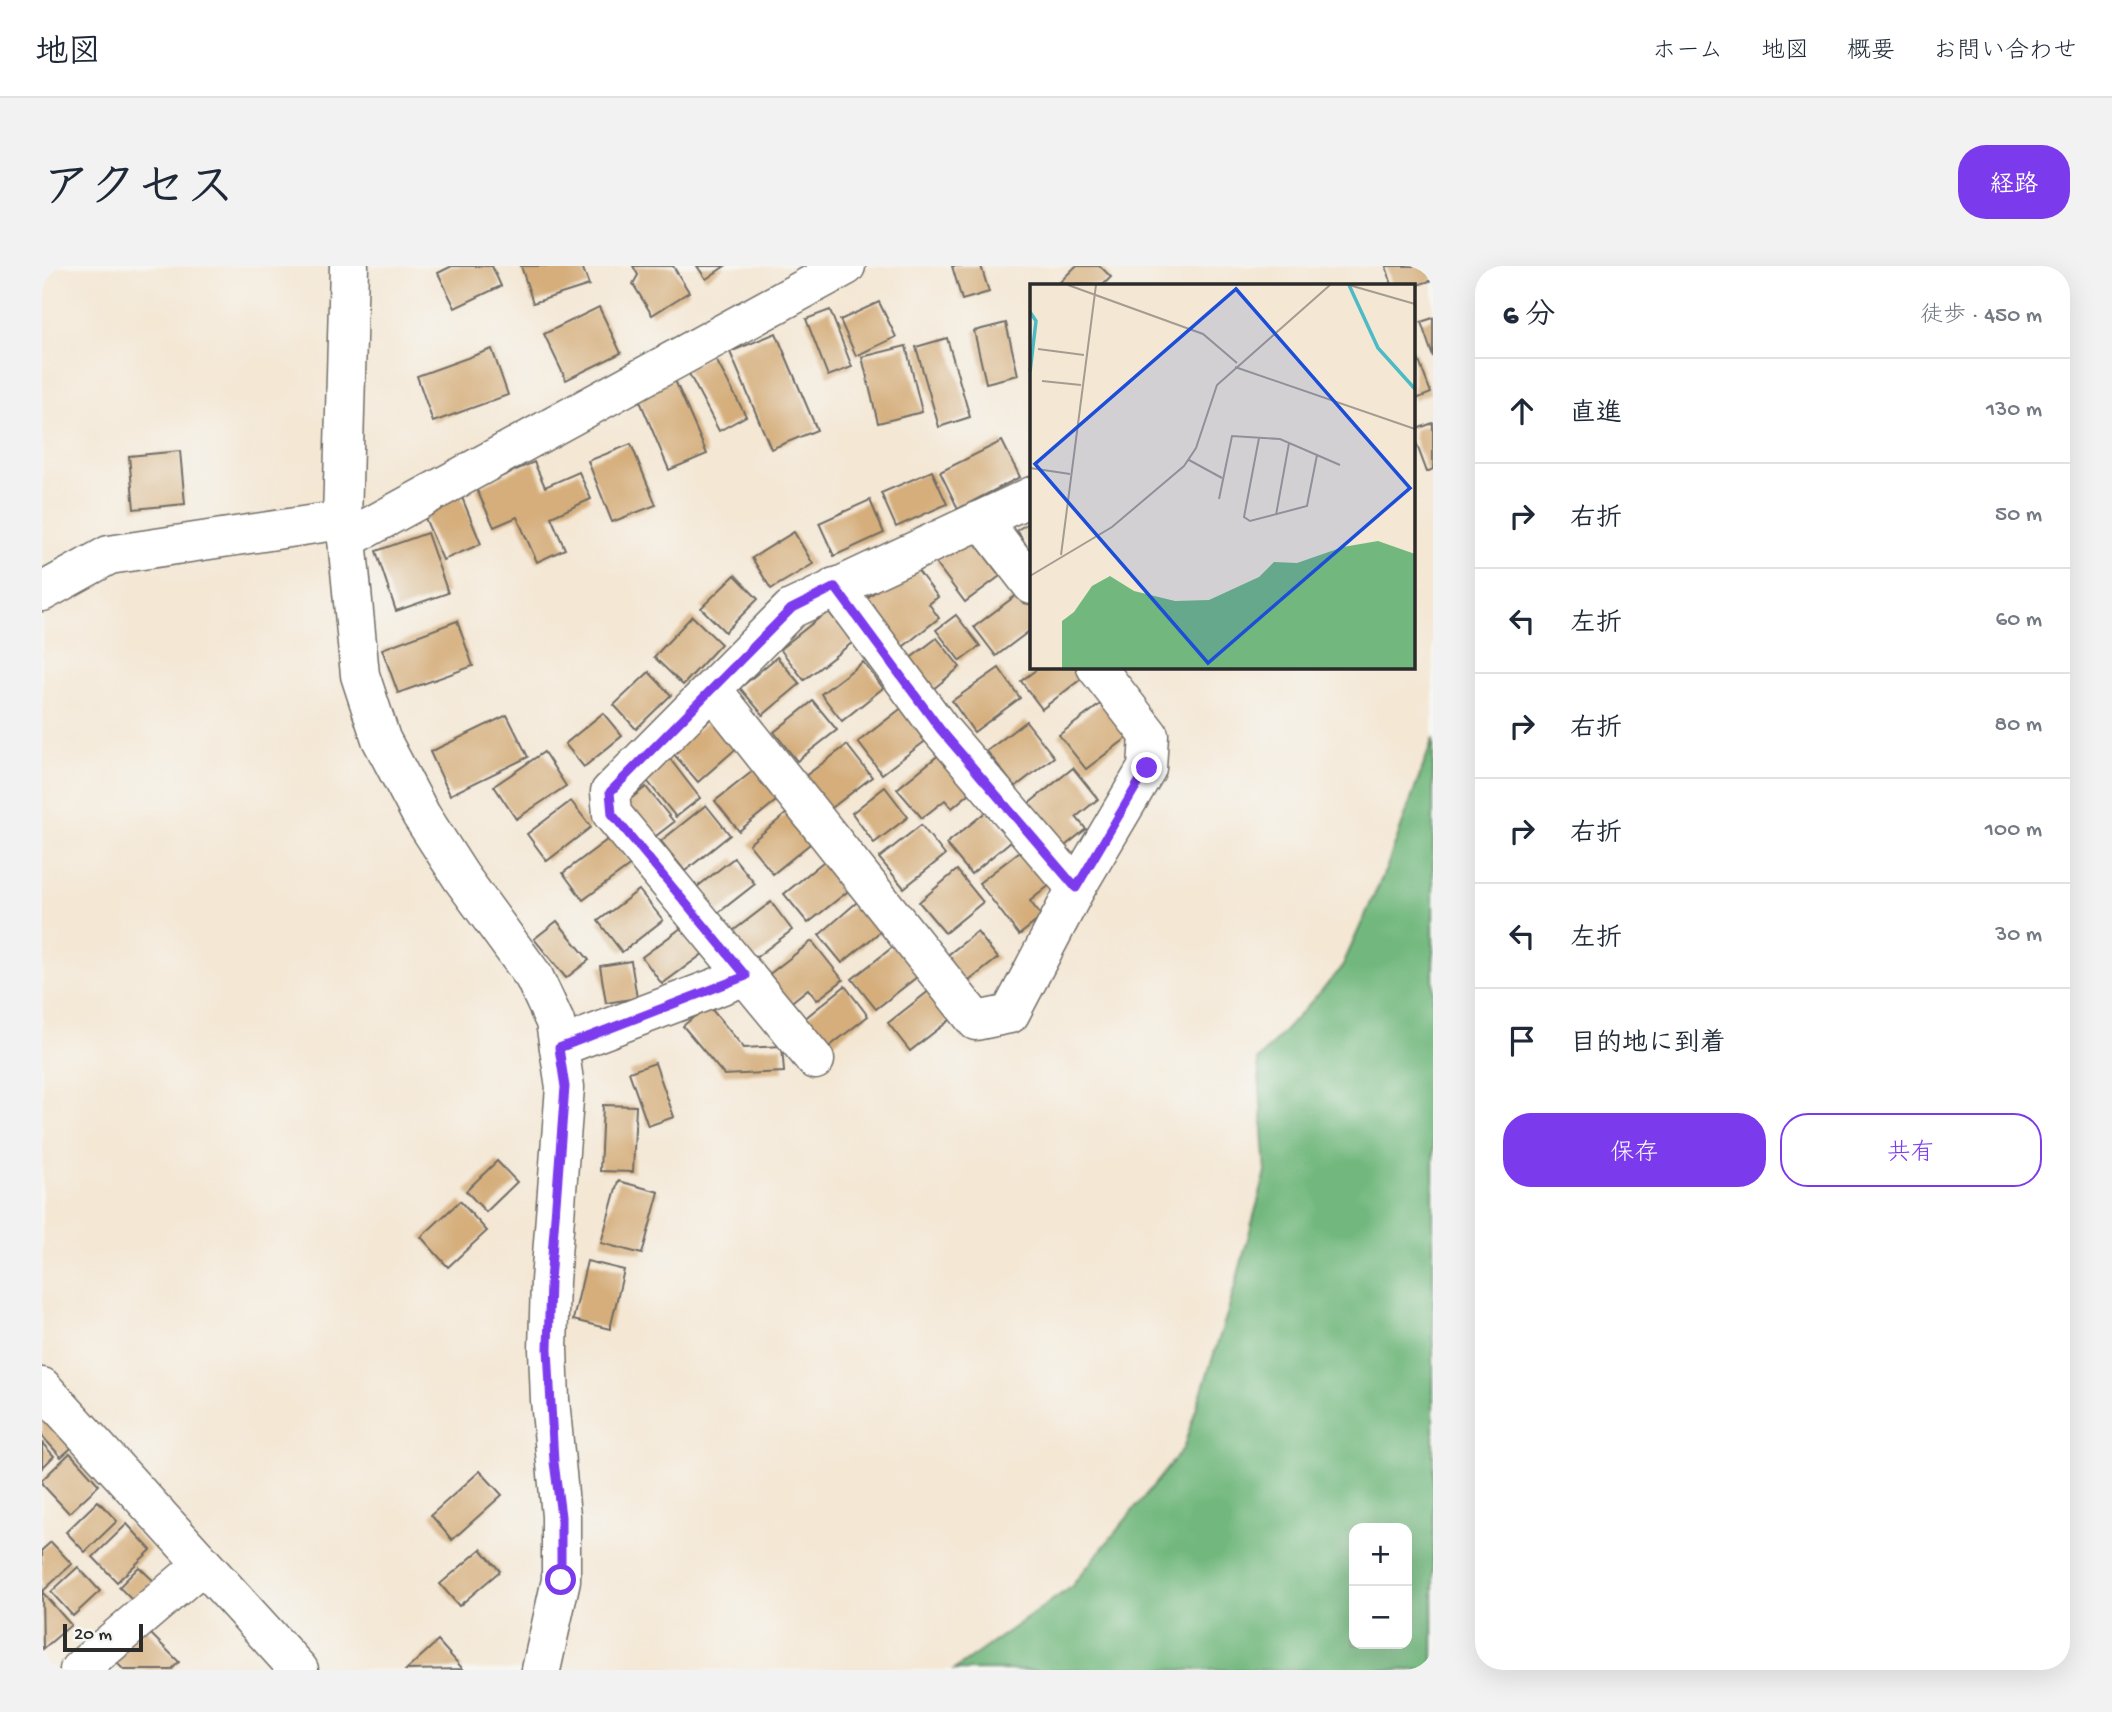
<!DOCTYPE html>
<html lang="ja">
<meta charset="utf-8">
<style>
:root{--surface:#fff;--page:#f2f2f3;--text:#1f2937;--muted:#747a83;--line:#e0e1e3;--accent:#7c3aed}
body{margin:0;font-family:"Gochi Hand","Klee One",sans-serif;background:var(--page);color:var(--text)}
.controls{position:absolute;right:21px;bottom:21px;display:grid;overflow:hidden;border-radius:14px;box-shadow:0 7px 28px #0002}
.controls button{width:63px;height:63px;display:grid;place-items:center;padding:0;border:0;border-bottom:2px solid var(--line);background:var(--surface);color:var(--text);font:35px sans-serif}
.scale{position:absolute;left:21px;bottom:18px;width:80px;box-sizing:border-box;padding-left:7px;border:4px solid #2b2b2b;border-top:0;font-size:19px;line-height:24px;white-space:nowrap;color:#2b2b2b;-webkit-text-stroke:5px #f6f6f2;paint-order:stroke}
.stop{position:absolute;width:21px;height:21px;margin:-16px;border:5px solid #7c3aed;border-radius:50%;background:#fff}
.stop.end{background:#7c3aed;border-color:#fff;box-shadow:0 2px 7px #0008}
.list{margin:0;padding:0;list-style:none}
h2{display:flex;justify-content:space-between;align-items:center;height:91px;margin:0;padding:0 28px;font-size:30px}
h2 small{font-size:23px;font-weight:400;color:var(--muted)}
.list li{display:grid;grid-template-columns:46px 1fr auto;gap:21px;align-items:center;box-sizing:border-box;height:105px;padding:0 28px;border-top:2px solid var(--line)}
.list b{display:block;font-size:26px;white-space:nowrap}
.list em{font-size:23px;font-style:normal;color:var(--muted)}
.actions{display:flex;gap:14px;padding:21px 28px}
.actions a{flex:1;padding:16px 0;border:2px solid var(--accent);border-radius:28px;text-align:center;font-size:24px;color:var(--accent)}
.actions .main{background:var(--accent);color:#fff}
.icon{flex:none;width:38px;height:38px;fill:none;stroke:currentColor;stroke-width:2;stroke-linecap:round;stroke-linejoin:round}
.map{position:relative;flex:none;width:1391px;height:1404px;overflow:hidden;border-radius:28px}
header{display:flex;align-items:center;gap:42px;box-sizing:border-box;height:98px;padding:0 35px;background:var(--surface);border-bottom:2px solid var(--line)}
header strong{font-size:33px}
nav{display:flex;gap:38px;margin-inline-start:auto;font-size:24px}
.intro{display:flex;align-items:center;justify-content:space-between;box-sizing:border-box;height:168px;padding:0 42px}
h1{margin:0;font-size:49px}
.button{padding:18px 32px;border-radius:28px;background:var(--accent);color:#fff;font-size:24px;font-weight:700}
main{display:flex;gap:42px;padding:0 42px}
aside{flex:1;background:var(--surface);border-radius:28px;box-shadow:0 7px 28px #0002}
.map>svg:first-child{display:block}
.forest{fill:#72b87e;stroke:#4e7254;stroke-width:2;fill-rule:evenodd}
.building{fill:#d5ae7b}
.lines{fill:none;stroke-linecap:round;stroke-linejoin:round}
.minor-casing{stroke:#716d66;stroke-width:41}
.minor{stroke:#fff;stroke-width:38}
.route{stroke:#7c3aed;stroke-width:9}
.inset-river{fill:none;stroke:#4dbbc6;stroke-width:3.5}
.inset-road{fill:none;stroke:#a49c90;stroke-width:2}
.view{fill:#1d4ed8;fill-opacity:0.15;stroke:#1d4ed8;stroke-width:3.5}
.inset-edge{fill:none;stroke:#2b2b2b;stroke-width:3.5}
</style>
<header>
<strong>地図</strong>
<nav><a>ホーム</a><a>地図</a><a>概要</a><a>お問い合わせ</a></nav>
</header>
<div class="intro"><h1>アクセス</h1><a class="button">経路</a></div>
<main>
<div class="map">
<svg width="1391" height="1404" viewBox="0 0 1391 1404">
<rect width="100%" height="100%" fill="#f6f6f2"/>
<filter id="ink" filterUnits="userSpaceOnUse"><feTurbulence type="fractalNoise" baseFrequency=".0143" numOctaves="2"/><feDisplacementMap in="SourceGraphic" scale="14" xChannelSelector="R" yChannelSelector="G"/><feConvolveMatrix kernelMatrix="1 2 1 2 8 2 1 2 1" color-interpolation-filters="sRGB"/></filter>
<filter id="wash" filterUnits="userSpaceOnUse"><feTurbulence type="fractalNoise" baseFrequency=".00686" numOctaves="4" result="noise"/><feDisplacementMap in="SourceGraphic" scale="28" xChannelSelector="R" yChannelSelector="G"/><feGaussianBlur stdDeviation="1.57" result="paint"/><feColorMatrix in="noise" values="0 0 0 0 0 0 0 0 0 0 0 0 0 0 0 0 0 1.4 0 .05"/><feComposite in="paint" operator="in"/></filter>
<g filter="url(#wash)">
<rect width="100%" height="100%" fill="#f4e7d4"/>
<path class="forest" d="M1391 473V1404H912L1029 1321 1141 1183 1187 1042 1224 906 1216 794 1299 703 1344 603ZM1312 1262H1365V1378H1312Z"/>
<g id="blocks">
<g class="building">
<path d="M410 0H450L459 20 413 42 396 7Z"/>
<path d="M479 0H540L547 19 491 37Z"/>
<path d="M591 0H631L647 26 610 49 591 18 596 9Z"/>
<path d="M655 0H683L664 13Z"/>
<path d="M910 0H939L947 26 920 34Z"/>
<path d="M1034 0H1058L1069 11 1061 19H1015Z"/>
<path d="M1344 0H1391V14L1372 20 1350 19Z"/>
<path d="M837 36 854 71 814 90 798 54Z"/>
<path d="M557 41 579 87 524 114 502 68Z"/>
<path d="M788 44 810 101 786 110 764 53Z"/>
<path d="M1391 52V91L1379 56Z"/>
<path d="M964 57 976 109 944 117 932 65Z"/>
<path d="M734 67 775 164 729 183 688 86Z"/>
<path d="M905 72 928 151 897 161 874 81Z"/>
<path d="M864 80 880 146 836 157 820 91Z"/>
<path d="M1372 82 1389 127 1372 134Z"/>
<path d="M450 83 466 129 391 156 375 110Z"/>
<path d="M671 88 704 150 677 165 644 102Z"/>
<path d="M632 112 665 188 627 204 595 128Z"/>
<path d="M1391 157V203L1385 206 1372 171V164Z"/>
<path d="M960 175 978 211 916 243 898 206Z"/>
<path d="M589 178 614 239 570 256 546 195Z"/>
<path d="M138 185 143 238 92 243 87 190Z"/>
<path d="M492 196 503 221 537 206 549 233 509 251 523 283 495 296 475 251 452 261 434 222Z"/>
<path d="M890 205 905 238 854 261 839 227Z"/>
<path d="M419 229 439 278 401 294 380 245Z"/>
<path d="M828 234 842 267 792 290 777 257Z"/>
<path d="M990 255V289L975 264Z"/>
<path d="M752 266 771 298 729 323 710 292Z"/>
<path d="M385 267 406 327 354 345 334 285Z"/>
<path d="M928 270 958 310 923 336 893 296Z"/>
<path d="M870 297 896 331 887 338 897 352 857 384 820 336Z"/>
<path d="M693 309 716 333 683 366 659 342Z"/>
<path d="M980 325 990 338V363L954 390 932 361Z"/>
<path d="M786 345 811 376 762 414 738 383Z"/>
<path d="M914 349 938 380 918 395 894 364Z"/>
<path d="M650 350 679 378 641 419 612 391Z"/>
<path d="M415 355 431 400 356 427 340 383Z"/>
<path d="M895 372 918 401 890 424 866 394Z"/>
<path d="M735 391 758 418 721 449 698 422Z"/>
<path d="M821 396 841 422 800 455 779 428Z"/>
<path d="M998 401H1037L1044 409 1000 443 979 415Z"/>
<path d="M957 402 978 432 932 466 910 435Z"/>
<path d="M607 406 629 429 594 463 572 439Z"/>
<path d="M1064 434 1090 468 1044 503 1017 469Z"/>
<path d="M771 435 795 464 755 495 732 466Z"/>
<path d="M861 441 886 473 840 508 816 476Z"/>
<path d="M561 447 580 470 542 501 523 478Z"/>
<path d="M465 449 486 491 408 529 388 486Z"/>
<path d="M671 451 696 481 656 516 630 486Z"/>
<path d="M984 455 1012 491 973 521 945 485Z"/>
<path d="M805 479 830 511 787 544 762 511Z"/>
<path d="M904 483 935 521 910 542 903 534 880 552 855 523Z"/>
<path d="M502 486 524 520 474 553 452 520Z"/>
<path d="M628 493 658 532 634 551 603 512Z"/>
<path d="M716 501 740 530 697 565 673 535Z"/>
<path d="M1031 502 1056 533 1034 551 1044 563 1019 583 985 539Z"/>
<path d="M604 521 632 556 610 573 582 538Z"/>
<path d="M843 521 866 551 832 577 810 547Z"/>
<path d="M529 535 549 561 505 595 485 568Z"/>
<path d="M664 539 688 569 643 605 619 575Z"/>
<path d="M750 543 774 573 731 608 707 578Z"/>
<path d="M945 545 969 575 929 608 904 578Z"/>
<path d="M879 559 903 589 862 622 837 592Z"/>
<path d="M569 571 590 598 541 634 521 607Z"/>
<path d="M981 583 1009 618 988 635 1000 651 977 669 937 617Z"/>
<path d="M692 592 713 618 676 647 655 621Z"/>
<path d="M786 592 810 622 766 657 742 628Z"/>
<path d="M915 604 941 636 903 667 877 636Z"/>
<path d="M597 624 621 654 580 686 556 655Z"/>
<path d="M821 631 845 660 800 697 777 669Z"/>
<path d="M729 636 750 664 708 696 687 668Z"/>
<path d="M515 655 547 694 524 712 492 673Z"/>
<path d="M642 660 662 687 620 718 600 691Z"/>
<path d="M935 666 956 692 923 718 902 692Z"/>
<path d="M770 675 801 714 775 734 766 723 747 738 725 710Z"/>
<path d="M856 677 880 707 834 743 810 713Z"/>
<path d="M589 695 595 732 564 737 558 700Z"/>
<path d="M803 720 826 750 779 787 756 758Z"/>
<path d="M892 721 913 750 868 785 846 757Z"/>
<path d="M666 739 702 782 740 780 742 806 682 809 641 760Z"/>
<path d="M613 797 632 851 606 860 587 806Z"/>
<path d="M561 839 594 840 591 906 558 905Z"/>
<path d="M455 895 475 916 444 946 424 925Z"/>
<path d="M576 915 617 926 600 988 559 977Z"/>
<path d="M418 935 445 965 406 1001 379 971Z"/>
<path d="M545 995 582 1004 568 1063 531 1054Z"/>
<path d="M8 1144 36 1176 19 1191 0 1170V1152Z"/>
<path d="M0 1177 12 1190 0 1202Z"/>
<path d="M28 1187 57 1219 27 1247 0 1218V1214Z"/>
<path d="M438 1205 460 1229 410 1274 389 1249Z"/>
<path d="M56 1235 75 1255 43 1286 24 1266Z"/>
<path d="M85 1258 109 1284 75 1316 51 1291Z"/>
<path d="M9 1276 30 1298 0 1326V1284Z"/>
<path d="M439 1283 458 1305 417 1340 398 1318Z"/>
<path d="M36 1301 58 1325 31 1350 9 1326Z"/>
<path d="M97 1301 118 1321 98 1342 77 1321Z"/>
<path d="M1 1327 29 1359 1 1383 0 1329Z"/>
<path d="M103 1362 137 1396 129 1404H82L72 1394Z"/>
<path d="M396 1375 421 1403 364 1404Z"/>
</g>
</g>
</g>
<g filter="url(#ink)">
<use href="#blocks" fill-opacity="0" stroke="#716d66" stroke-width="2"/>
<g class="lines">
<defs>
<g id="minor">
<path d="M307 0 300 254 305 273 318 409 339 473 379 549 419 611 492 711 513 756 523 821 508 1015 506 1083 508 1134 519 1250V1314L499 1404"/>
<path d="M940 254 990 319"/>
<path d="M305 273 804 0"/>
<path d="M793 321 898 463 1034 622"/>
<path d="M0 326 67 289 300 254"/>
<path d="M670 423 934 755 968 748 1034 622 1105 502 1107 469 1054 401"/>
<path d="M517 781 704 710"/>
<path d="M773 794 570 548 568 526 749 343 990 230"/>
<path d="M0 1121 257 1404"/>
<path d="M37 1404 160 1299"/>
</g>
</defs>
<use href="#minor" class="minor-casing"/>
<use href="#minor" class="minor"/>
</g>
</g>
<g class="lines" filter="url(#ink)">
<path class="route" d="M519 1314V1250L512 1196 506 1083 508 1015 523 821 517 782 704 710 570 548 568 526 749 343 793 321 898 463 1034 622 1105 502"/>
</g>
<g transform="translate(988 18)">
<rect width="385" height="385" fill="#f4e7d4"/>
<path d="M348 257 385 270V384H32V337L44 328 62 302 80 292 104 307 145 317 179 316 229 293 244 278 267 279 313 263Z" fill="#72b87e"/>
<path class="inset-river" d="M319 1 348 64 385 105M0 28 6 37 0 88"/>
<path class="inset-road" d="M38 1 173 50 207 79M319 1 385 20M8 65 54 71M205 83 385 145M12 97 51 101M229 154 214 233 220 237 277 222 287 171M159 176 192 194M0 184 40 190M189 215 202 152 250 155 310 181M246 231 259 159M31 271 66 1M0 292 82 243 154 182 166 164 187 101 300 1"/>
<path class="view" d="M206 5 380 204 178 379 5 180Z"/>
<rect width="385" height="385" class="inset-edge"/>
</g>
</svg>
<div class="controls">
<button>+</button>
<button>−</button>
</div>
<div class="scale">20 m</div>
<div class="stop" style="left:519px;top:1314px"></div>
<div class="stop end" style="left:1105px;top:502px"></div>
</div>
<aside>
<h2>6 分<small>徒歩 · 450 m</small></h2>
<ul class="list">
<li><svg class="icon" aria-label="ahead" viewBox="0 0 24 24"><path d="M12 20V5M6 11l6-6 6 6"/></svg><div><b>直進</b></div><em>130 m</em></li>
<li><svg class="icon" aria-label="right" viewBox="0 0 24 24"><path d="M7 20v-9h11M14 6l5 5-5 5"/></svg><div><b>右折</b></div><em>50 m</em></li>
<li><svg class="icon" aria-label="left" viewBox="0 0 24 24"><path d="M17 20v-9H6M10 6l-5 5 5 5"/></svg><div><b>左折</b></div><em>60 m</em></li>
<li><svg class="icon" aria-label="right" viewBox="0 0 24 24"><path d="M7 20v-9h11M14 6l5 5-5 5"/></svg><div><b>右折</b></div><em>80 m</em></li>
<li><svg class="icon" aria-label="right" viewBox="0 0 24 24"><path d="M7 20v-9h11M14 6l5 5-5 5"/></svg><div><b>右折</b></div><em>100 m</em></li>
<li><svg class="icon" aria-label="left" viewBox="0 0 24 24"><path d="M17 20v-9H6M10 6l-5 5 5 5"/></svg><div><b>左折</b></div><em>30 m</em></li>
<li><svg class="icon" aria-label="arrive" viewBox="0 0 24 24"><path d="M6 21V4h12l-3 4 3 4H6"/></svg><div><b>目的地に到着</b></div></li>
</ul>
<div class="actions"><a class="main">保存</a><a>共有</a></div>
</aside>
</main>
